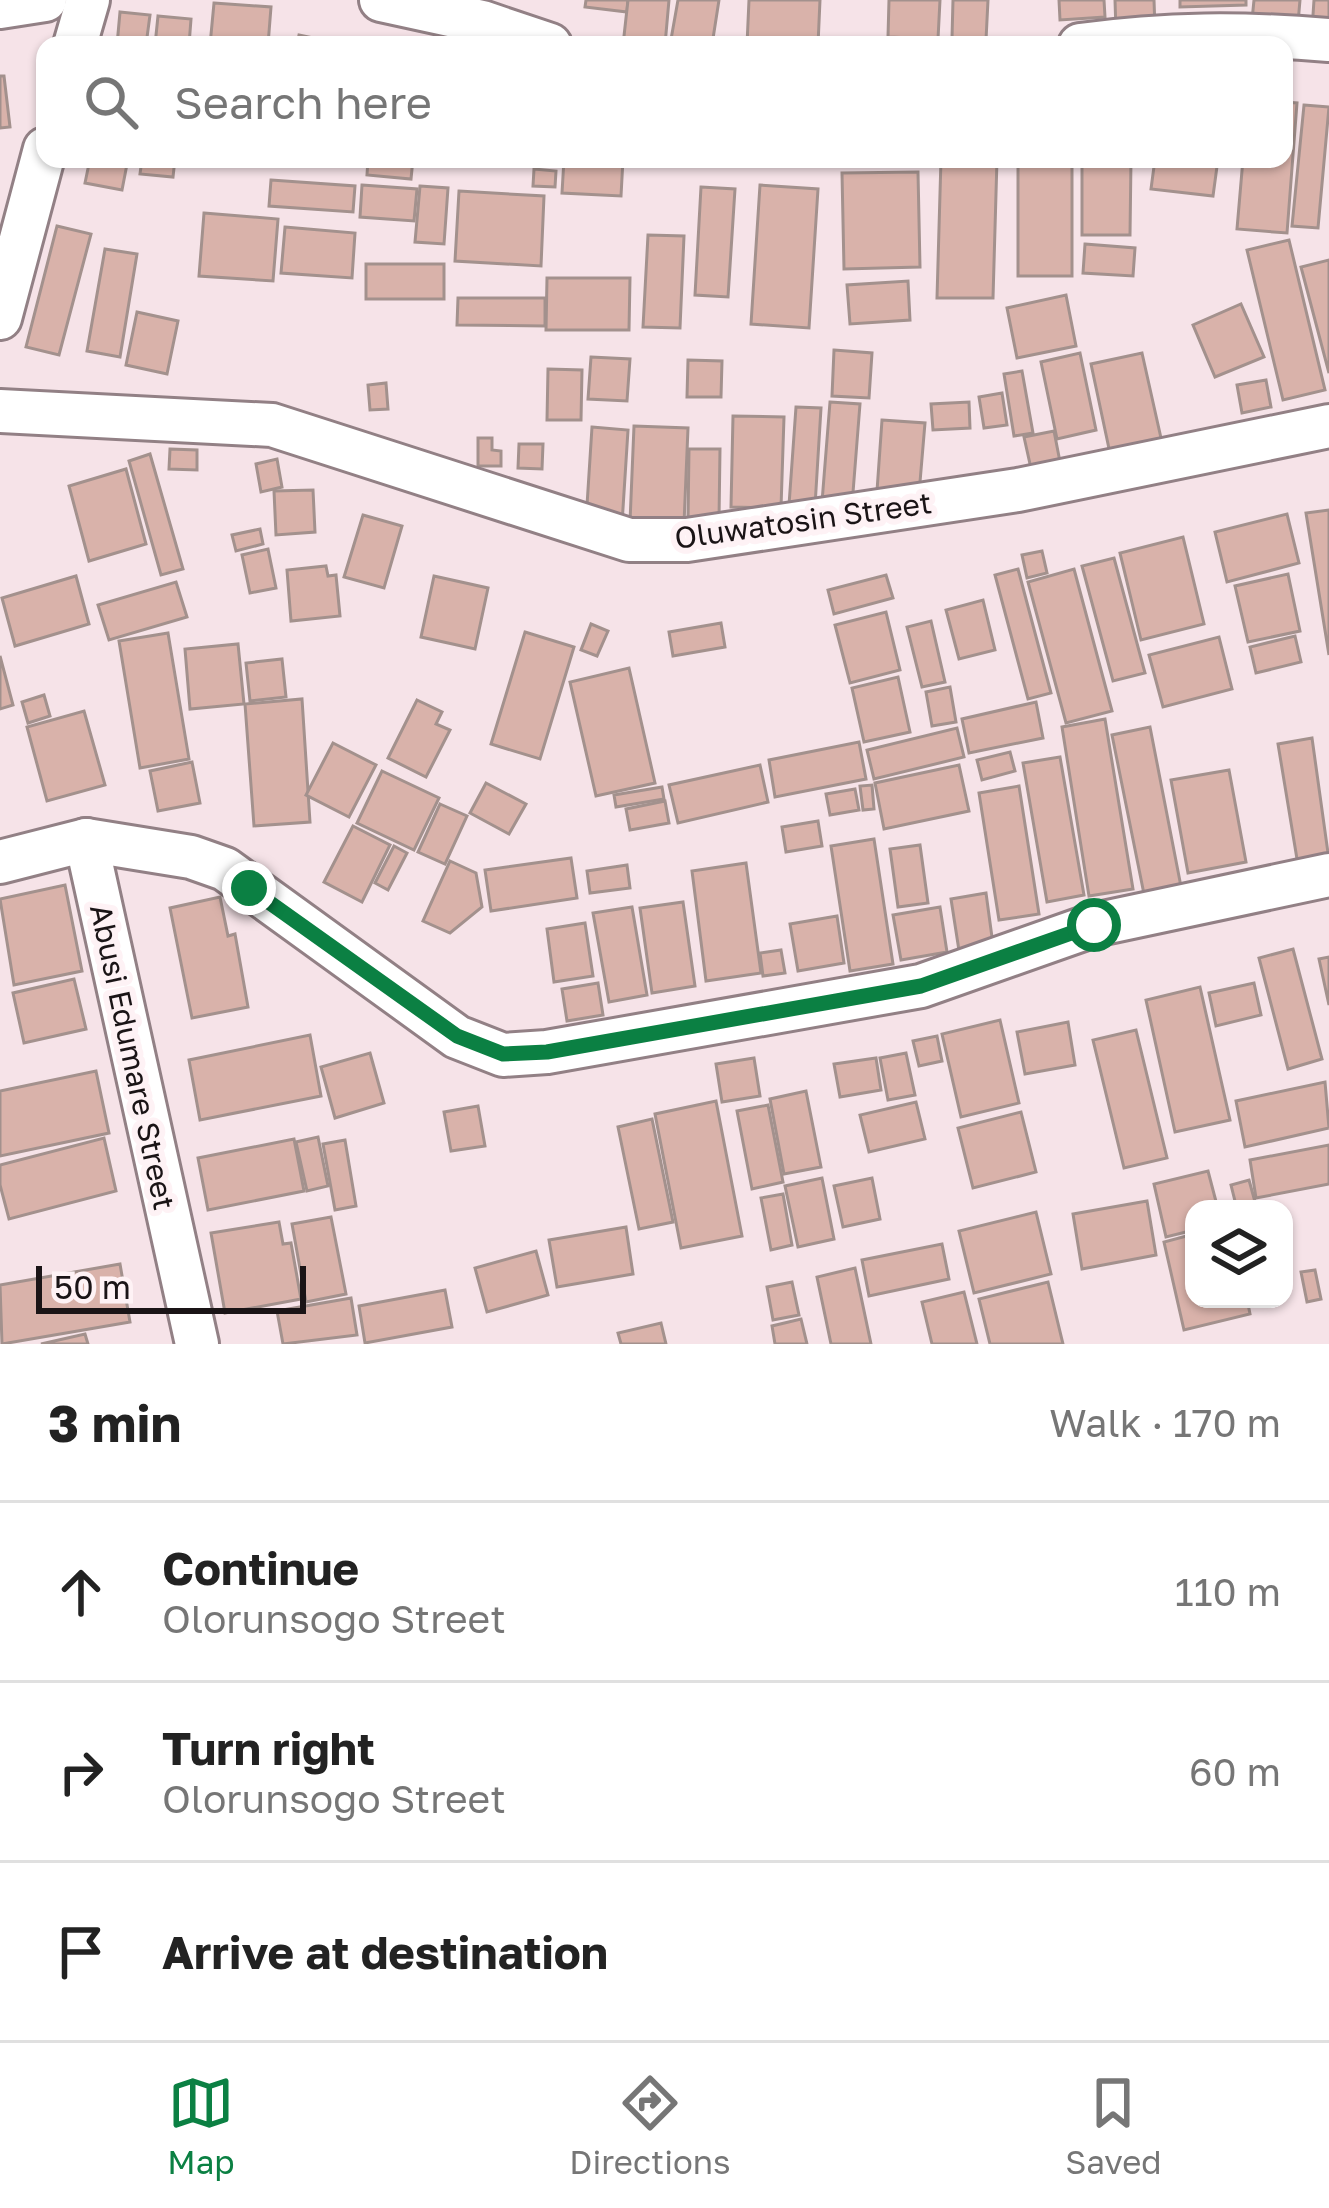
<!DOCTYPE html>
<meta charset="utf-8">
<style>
:root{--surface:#fff;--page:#f2f2f2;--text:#222;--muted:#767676;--line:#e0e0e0;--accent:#0b8043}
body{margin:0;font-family:"Golos Text",sans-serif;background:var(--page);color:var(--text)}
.controls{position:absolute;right:36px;bottom:36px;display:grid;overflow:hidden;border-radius:24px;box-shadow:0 3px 9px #0004}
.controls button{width:108px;height:108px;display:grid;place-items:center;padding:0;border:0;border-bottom:3px solid var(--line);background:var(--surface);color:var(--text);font:60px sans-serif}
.scale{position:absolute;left:36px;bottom:30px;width:270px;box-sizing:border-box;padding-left:12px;border:6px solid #1a1416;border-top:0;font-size:33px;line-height:42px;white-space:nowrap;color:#1a1416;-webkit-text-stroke:9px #fef2f5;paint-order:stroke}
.stop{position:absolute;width:36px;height:36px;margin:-27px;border:9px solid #0b8043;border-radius:50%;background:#fff}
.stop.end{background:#0b8043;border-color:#fff;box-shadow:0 3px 12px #0008}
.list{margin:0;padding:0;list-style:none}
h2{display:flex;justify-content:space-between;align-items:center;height:156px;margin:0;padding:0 48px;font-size:51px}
h2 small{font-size:39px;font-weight:400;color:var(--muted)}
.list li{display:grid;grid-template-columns:78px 1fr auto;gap:36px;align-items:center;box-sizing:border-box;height:180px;padding:0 48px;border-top:3px solid var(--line)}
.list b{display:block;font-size:45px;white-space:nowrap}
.list p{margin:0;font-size:39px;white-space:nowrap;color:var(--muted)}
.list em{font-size:39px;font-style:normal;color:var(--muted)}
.icon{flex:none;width:66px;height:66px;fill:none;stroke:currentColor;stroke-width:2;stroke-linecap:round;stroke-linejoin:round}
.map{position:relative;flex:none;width:1329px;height:1344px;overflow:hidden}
.search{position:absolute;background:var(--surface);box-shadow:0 3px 9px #0004;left:36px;right:36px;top:36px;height:132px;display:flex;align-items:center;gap:30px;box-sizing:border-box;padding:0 42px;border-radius:24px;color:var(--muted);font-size:45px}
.sheet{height:696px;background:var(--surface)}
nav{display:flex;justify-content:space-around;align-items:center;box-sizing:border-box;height:168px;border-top:3px solid var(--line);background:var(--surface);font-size:33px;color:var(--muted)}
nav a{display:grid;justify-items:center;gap:6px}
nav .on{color:var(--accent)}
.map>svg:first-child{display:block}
.building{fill:#d9b2aa;stroke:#a3918d;stroke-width:3}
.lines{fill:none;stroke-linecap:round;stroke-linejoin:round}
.minor-casing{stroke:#928085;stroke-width:48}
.minor{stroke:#fff;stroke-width:42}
.route{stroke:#0b8043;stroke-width:15}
.labels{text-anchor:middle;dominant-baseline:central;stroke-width:12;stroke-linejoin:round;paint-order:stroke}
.street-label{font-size:30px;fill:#1a1416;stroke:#fef2f5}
</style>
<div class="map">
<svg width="1329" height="1344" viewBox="0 0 1329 1344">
<rect width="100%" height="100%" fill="#f6e3e8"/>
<g class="building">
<path d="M586 0H628L627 12 585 7Z"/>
<path d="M628 0H669L665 45H623Z"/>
<path d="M678 0H719L712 45H670Z"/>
<path d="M749 0H820L818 45H747Z"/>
<path d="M889 0H940L938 39 888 37Z"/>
<path d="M953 0H988L986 40 952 38Z"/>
<path d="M1059 0H1104L1105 17 1060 20Z"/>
<path d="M1115 0H1154L1155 29 1116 31Z"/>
<path d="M1180 0H1246V5L1180 7Z"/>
<path d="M1254 0H1300L1298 23 1252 20Z"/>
<path d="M1314 0H1329V31L1312 30Z"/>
<path d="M214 3 271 7 268 45H210Z"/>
<path d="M120 12 150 15 146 45H117Z"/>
<path d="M158 16 191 19 189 45H155Z"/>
<path d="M299 35 346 45H297Z"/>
<path d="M0 76H4L10 127 0 128Z"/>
<path d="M1284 102 1297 103 1287 233 1237 229 1243 159H1284Z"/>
<path d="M1304 105 1329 107 1318 228 1292 226Z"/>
<path d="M90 159H128L122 190 85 183Z"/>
<path d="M142 159H175L173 177 140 174Z"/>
<path d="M368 159H413L411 179 367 175Z"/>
<path d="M564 159H623L621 196 562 193Z"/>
<path d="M941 159H997L993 298H937Z"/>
<rect x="1018" y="159" width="54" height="117"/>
<path d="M1082 159H1131L1130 235H1082Z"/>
<path d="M1155 159H1218L1213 196 1151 189Z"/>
<path d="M534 169 556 171 555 187 533 186Z"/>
<path d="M918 172 920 267 844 269 842 173Z"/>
<path d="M271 180 355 186 353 212 269 206Z"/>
<path d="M362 185 417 189 414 221 360 217Z"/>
<path d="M760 185 818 189 809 328 751 324Z"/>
<path d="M420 186 448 188 444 244 415 242Z"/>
<path d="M701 187 735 189 728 297 695 295Z"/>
<path d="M459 191 544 196 541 266 455 261Z"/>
<path d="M204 213 278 219 273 281 199 276Z"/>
<path d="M57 226 91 234 59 355 26 347Z"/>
<path d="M285 227 355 233 352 278 281 273Z"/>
<path d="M648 235 684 236 680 328 643 327Z"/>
<path d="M1289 240 1325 390 1283 400 1247 250Z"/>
<path d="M1085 244 1135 248 1133 276 1083 273Z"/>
<path d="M105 249 137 254 120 357 87 351Z"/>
<path d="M1329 260V373L1301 267Z"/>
<rect x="366" y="264" width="78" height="35"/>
<path d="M547 278H630L629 330H546Z"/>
<path d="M908 281 910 320 850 324 847 285Z"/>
<path d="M1066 295 1076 346 1017 358 1007 308Z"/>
<path d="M458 298H545V326L457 325Z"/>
<path d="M1241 304 1264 357 1215 377 1193 325Z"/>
<path d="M137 312 178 321 167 374 126 365Z"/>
<path d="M834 350 872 353 869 398 832 396Z"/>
<path d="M1080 353 1096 430 1057 439 1041 362Z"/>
<path d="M1142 353 1163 447 1111 458 1091 364Z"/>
<path d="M591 357 630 359 627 401 588 399Z"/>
<path d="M688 360 722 361 721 397H687Z"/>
<path d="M548 369 582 370 581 420H547Z"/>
<path d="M1022 371 1033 433 1014 436 1004 374Z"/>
<path d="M1266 380 1271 407 1242 413 1237 385Z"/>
<path d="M386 383 388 409 370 410 368 385Z"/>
<path d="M1002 393 1007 425 984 428 979 397Z"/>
<path d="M830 402 860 404 852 505 822 502Z"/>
<path d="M969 402 970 428 933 430 931 404Z"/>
<path d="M796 407 821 408 815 506 789 505Z"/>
<path d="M733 416 784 417 781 508 731 507Z"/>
<path d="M882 420 925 423 919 494 877 491Z"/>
<path d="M634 426 688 428 684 524 630 522Z"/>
<path d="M592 427 628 430 622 524 586 521Z"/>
<path d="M1054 431 1061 467 1032 473 1024 437Z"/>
<path d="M478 438H492V450L501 451V466H478Z"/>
<path d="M519 444H543L542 469 518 468Z"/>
<path d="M170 449 197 450V470L169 469Z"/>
<path d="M689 449H720L719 520 688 519Z"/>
<path d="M150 454 183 569 161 575 129 461Z"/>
<path d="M277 459 282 487 261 492 256 464Z"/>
<path d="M126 469 146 544 89 561 69 486Z"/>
<path d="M313 490 315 532 276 535 274 491Z"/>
<path d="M1329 510V655L1306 513Z"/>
<path d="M1287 514 1299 563 1227 582 1215 532Z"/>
<path d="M363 515 402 526 384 588 344 577Z"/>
<path d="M260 529 263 544 236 551 232 535Z"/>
<path d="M1183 537 1204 624 1141 640 1120 553Z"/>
<path d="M268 549 276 588 250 593 242 555Z"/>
<path d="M1042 551 1047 573 1027 578 1022 555Z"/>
<path d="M1114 558 1145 673 1113 681 1082 566Z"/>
<path d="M326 566 328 576 336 575 340 616 291 621 287 570Z"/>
<path d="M1018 569 1051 693 1028 699 995 575Z"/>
<path d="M1074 569 1112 711 1066 723 1028 582Z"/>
<path d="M1288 574 1300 631 1248 642 1235 586Z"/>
<path d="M886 575 893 598 834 614 828 590Z"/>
<path d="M76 576 89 624 15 646 2 598Z"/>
<path d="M434 576 488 588 475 649 421 637Z"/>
<path d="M176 582 187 617 109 640 98 605Z"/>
<path d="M983 600 995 650 959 659 946 610Z"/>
<path d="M886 612 900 670 850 683 835 625Z"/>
<path d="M931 621 945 682 922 687 907 627Z"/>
<path d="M721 623 725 647 673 656 669 632Z"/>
<path d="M591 624 608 631 597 656 581 650Z"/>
<path d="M525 632 574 647 540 759 491 744Z"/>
<path d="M168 633 189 759 140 768 119 641Z"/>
<path d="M1295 636 1301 662 1256 673 1250 647Z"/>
<path d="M1219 637 1232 689 1163 707 1149 655Z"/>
<path d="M238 644 244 704 190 709 185 649Z"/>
<path d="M0 656 13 705 0 709Z"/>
<path d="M282 659 286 697 250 701 246 663Z"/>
<path d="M629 668 655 783 596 796 570 682Z"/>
<path d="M898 677 910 732 864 742 852 688Z"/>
<path d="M950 687 956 722 932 726 926 692Z"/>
<path d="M44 695 50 716 28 723 22 702Z"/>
<path d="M302 699 310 822 254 826 245 704Z"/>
<path d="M417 700 442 712 436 724 450 730 426 777 388 758Z"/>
<path d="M1036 702 1043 738 969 753 962 719Z"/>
<path d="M84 711 105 785 47 801 27 727Z"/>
<path d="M1105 719 1133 889 1089 896 1062 727Z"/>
<path d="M1150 727 1184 902 1147 909 1112 735Z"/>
<path d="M957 728 964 757 874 779 867 750Z"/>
<path d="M1312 738 1329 860 1298 865 1278 744Z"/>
<path d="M859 742 866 779 775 797 769 760Z"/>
<path d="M333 743 376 765 349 817 306 795Z"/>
<path d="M1010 752 1015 771 982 780 977 760Z"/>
<path d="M1060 757 1084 895 1047 902 1023 763Z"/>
<path d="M192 762 200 803 158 811 150 771Z"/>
<path d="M760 765 768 802 678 823 669 785Z"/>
<path d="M959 765 969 811 884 829 875 783Z"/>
<path d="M1229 770 1246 862 1188 873 1171 780Z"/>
<path d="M382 771 439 798 414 850 357 823Z"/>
<path d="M486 783 526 804 509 834 470 813Z"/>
<path d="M872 785 874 809 863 810 860 786Z"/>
<path d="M1019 786 1039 914 999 920 979 793Z"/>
<path d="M662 787 664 799 616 807 614 795Z"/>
<path d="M855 789 859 810 830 815 826 794Z"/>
<path d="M665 801 669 823 630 830 626 809Z"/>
<path d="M440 804 467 816 445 864 418 852Z"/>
<path d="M818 821 822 846 786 852 782 827Z"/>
<path d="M353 826 390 845 362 902 324 882Z"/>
<path d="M874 839 893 964 850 971 831 846Z"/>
<path d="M920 845 928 903 898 907 890 849Z"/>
<path d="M394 846 407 853 388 890 375 883Z"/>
<path d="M571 858 577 898 491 911 485 870Z"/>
<path d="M450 861 476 873 482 907 450 933 423 921Z"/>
<path d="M746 863 761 973 706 981 692 871Z"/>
<path d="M627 865 630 888 590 893 587 871Z"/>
<path d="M65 885 82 971 14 985 0 899Z"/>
<path d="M986 893 994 952 960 957 951 899Z"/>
<path d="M220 897 228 936 235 934 248 1007 192 1018 170 908Z"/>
<path d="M683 902 695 986 652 993 640 908Z"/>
<path d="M632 907 647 995 609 1002 593 913Z"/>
<path d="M940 907 947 952 901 960 893 915Z"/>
<path d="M837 916 844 963 798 971 790 924Z"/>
<path d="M585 923 593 976 554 982 547 929Z"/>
<path d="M1293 949 1322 1059 1288 1069 1259 958Z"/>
<path d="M781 950 785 973 763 976 760 953Z"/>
<path d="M1329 957V1005L1319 959Z"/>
<path d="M74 979 86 1029 24 1043 13 993Z"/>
<path d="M598 983 603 1015 567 1021 562 989Z"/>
<path d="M1254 983 1261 1015 1216 1026 1209 993Z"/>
<path d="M1200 987 1230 1120 1175 1132 1146 1000Z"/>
<path d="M1000 1020 1019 1103 961 1117 942 1034Z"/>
<path d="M1068 1022 1075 1065 1025 1074 1017 1032Z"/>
<path d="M1136 1030 1167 1158 1124 1168 1093 1040Z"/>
<path d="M310 1035 321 1096 200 1120 189 1060Z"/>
<path d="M937 1036 942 1061 919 1066 913 1041Z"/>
<path d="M370 1053 384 1103 335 1118 321 1067Z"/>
<path d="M906 1053 915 1095 888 1100 880 1058Z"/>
<path d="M754 1058 760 1096 722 1102 716 1064Z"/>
<path d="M876 1058 881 1090 840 1097 834 1064Z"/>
<path d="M96 1071 109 1133 0 1156V1091Z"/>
<path d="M1325 1082 1329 1128 1245 1147 1236 1101Z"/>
<path d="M806 1091 821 1167 784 1174 770 1099Z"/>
<path d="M716 1101 742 1236 681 1248 655 1114Z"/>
<path d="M916 1102 925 1139 869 1152 860 1115Z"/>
<path d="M768 1105 783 1182 752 1189 737 1111Z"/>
<path d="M478 1106 485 1146 451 1151 444 1112Z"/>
<path d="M1021 1112 1036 1172 973 1188 958 1128Z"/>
<path d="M652 1119 673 1222 639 1229 618 1127Z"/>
<path d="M318 1137 328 1186 307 1191 296 1142Z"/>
<path d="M104 1138 116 1191 9 1219 0 1185V1165Z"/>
<path d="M294 1139 304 1191 208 1210 198 1158Z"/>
<path d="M345 1140 356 1206 335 1210 323 1144Z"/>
<path d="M1329 1145V1184L1256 1198 1250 1160Z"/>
<path d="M1208 1171 1218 1209H1194V1230L1166 1237 1154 1184Z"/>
<path d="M822 1178 834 1239 798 1247 785 1186Z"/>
<path d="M872 1178 880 1219 843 1227 834 1186Z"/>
<path d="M1249 1180 1257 1209H1237L1231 1185Z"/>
<path d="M783 1194 792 1245 771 1250 761 1198Z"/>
<path d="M1147 1201 1156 1255 1082 1269 1073 1214Z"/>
<path d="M1036 1212 1051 1274 974 1293 959 1231Z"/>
<path d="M331 1217 346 1294 306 1302 292 1224Z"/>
<path d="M279 1222 283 1244 291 1243 301 1299 225 1313 211 1233Z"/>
<path d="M626 1227 633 1274 557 1287 549 1240Z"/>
<path d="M1194 1234V1299H1247L1250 1314 1184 1330 1164 1242Z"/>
<path d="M942 1244 949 1279 869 1296 862 1260Z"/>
<path d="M536 1251 548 1295 487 1312 475 1268Z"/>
<path d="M120 1264 130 1322 2 1344 0 1285Z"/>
<path d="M855 1268 871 1344H831L817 1277Z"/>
<path d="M1315 1270 1321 1299 1307 1302 1301 1272Z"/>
<path d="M792 1282 799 1315 773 1320 767 1287Z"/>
<path d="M1048 1282 1063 1344H990L979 1299Z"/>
<path d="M445 1290 452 1327 365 1343 359 1306Z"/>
<path d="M964 1292 977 1344H932L922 1302Z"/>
<path d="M351 1298 357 1335 283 1344 277 1311Z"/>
<path d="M801 1319 807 1344H775L772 1326Z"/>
<path d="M661 1323 666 1344H621L618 1333Z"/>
<path d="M85 1334 88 1344H41Z"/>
</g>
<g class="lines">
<defs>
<g id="minor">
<path d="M381 0 482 22 550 45"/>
<path d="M0 7 45 0"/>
<path d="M75 45 88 0"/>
<path d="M1080 45C1167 33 1242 33 1329 40"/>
<path d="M0 318 45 149"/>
<path d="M0 411 272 425 629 540H687L1018 490 1329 426"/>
<path d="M86 840 197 1344"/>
<path d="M0 862 86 840 191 857 225 869 457 1037 503 1055 547 1052 921 986 1094 925 1329 875"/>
</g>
</defs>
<use href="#minor" class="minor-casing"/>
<use href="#minor" class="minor"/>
</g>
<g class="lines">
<path class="route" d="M249 888 457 1036 503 1054 547 1052 921 986 1094 925"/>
</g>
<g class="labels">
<g class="street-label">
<text transform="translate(803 520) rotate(-8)">Oluwatosin Street</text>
<text transform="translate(133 1057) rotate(78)">Abusi Edumare Street</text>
</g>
</g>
</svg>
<div class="controls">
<button><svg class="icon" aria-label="layers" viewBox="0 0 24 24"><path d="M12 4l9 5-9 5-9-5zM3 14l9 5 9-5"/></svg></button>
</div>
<div class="scale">50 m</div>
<div class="stop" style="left:1094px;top:925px"></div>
<div class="stop end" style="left:249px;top:888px"></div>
<div class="search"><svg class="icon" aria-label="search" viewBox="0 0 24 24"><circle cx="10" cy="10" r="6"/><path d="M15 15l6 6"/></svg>Search here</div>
</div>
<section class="sheet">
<h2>3 min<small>Walk · 170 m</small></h2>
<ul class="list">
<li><svg class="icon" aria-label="ahead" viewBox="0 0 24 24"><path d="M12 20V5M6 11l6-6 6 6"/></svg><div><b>Continue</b><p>Olorunsogo Street</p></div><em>110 m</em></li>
<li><svg class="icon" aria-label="right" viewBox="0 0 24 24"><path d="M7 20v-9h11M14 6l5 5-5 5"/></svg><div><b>Turn right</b><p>Olorunsogo Street</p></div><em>60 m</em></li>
<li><svg class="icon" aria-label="arrive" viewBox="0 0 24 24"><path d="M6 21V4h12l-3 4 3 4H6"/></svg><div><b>Arrive at destination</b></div></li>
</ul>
</section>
<nav>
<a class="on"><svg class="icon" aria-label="map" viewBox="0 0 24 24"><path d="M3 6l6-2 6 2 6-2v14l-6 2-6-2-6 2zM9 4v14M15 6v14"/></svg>Map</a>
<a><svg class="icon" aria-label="directions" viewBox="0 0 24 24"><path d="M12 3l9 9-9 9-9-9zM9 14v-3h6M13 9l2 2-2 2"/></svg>Directions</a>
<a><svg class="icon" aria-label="saved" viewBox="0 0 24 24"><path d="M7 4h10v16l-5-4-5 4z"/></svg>Saved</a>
</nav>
